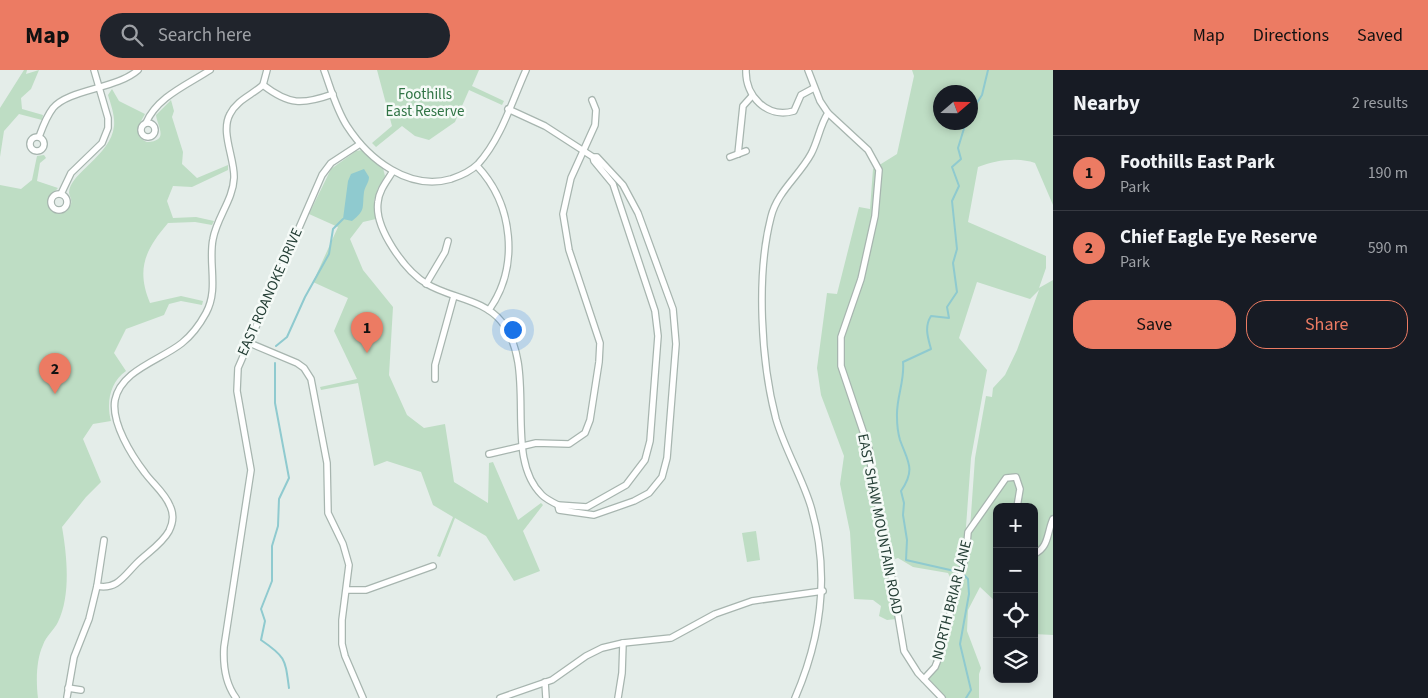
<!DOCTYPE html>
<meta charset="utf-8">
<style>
:root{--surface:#171b24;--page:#20242c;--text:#f1f3f6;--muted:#9ea1a6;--line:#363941;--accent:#ec7b63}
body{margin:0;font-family:"Source Sans 3",sans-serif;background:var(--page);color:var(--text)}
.controls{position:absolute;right:15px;bottom:15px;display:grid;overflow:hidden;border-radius:10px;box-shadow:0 2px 8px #0003}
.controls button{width:45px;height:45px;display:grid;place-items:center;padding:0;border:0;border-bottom:1px solid var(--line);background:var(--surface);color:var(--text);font:25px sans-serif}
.compass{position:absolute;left:933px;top:15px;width:45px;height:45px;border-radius:50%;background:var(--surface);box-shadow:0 2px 8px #0003;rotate:70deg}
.you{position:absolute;left:512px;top:259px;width:18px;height:18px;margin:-12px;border:4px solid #fff;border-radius:50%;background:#1a73e8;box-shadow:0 0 0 8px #1a73e833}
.badge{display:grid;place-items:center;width:32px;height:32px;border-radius:50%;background:var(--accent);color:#111;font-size:16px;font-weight:700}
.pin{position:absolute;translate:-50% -41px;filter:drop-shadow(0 1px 2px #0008)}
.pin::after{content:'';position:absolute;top:26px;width:18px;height:15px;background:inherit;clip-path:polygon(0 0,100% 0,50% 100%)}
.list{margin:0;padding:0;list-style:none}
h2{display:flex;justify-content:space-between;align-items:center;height:65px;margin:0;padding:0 20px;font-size:21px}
h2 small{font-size:16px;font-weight:400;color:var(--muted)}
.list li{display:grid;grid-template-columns:32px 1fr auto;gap:15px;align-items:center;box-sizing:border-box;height:75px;padding:0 20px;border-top:1px solid var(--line)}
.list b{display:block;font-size:19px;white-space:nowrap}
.list p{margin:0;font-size:16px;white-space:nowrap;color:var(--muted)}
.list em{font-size:16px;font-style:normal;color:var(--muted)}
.actions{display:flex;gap:10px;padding:15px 20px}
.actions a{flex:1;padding:11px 0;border:1px solid var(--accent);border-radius:20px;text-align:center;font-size:18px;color:var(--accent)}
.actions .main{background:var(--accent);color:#111}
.icon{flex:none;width:28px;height:28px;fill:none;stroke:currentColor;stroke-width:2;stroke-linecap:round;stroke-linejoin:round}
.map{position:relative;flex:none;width:1053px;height:628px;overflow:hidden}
header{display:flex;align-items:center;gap:30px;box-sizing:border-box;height:70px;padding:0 25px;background:var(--accent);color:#111}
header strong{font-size:24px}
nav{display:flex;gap:28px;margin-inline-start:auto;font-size:18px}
.search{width:350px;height:45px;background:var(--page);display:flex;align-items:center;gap:12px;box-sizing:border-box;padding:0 18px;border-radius:28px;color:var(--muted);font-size:19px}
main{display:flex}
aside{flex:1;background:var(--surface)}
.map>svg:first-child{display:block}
.green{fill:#beddc4;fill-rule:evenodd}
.water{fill:#8fcacf}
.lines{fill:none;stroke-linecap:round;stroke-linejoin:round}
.stream{stroke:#8fcacf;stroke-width:2}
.minor-casing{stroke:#a7b5af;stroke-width:8}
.minor{stroke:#fff;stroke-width:5.5}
.labels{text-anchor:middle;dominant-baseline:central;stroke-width:5;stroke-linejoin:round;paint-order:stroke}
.park-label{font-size:15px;fill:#307445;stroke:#f5faf7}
.street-label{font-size:15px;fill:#243e35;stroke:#f5faf7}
</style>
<header>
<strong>Map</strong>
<div class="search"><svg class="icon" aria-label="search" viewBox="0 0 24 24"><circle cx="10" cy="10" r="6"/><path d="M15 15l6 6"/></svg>Search here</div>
<nav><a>Map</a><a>Directions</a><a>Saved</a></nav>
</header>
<main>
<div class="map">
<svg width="1053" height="628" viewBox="0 0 1053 628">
<rect width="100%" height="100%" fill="#e4ede9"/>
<g class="green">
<path d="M24 0H27L26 4 39 0 31 19 21 28 22 39 43 45 42 50 19 44 4 61 0 87V38Z"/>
<path d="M377 0H479L472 16 504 31 502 35 469 20 455 52 429 70 415 66 402 56 376 77 372 73 392 56Z"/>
<path d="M912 0H1053V135L1035 93C1017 87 996 90 978 97L968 152 1046 186V198L1039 218 1053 210V565L1034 564V437H997V533L980 517 968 540 967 561 981 598 979 604V628H940L943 625 929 609 938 598 949 562 938 561 952 546V542L944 539C949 528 958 522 962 513L951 509 948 503 913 497 898 488 887 492 896 549 887 550 879 546 881 536 873 530 854 529 850 462 840 414 844 386 821 325 817 298 827 223 837 224 859 137 870 139 873 99 897 84 914 6ZM941 22H971V52H941ZM977 212 1030 229 1039 220 1017 280 1005 305 993 318 992 327 986 326 975 388 967 501 963 498 971 388 987 300 959 268Z"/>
<path d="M112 19 119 31 145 44C139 55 132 66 147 72 170 71 157 56 156 45L171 30 174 41 172 47 183 82 182 94 197 108 228 95V100L192 117 173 116 167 131 173 148 196 147 214 151 212 155 195 152 168 153C145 180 136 199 150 233L181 226 203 231 202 235 181 231 169 234 164 245 126 259 114 283 126 301C110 312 106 333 111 351L93 354 83 369 101 412 86 427 62 457C67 486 71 525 58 552 54 560 46 566 43 575 36 590 36 612 38 628H0V115L21 119 32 110 37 86 44 85 46 88 40 93 37 111 58 118 48 129 51 140 59 144 67 141 71 134C72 130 70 127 69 123 69 103 111 86 114 56 115 46 111 35 108 25Z"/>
<path d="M362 80 383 98 385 106 378 118 374 131 376 149 363 152 350 169 363 200 393 237 389 305 407 345 424 358 445 354 454 412 488 433 489 393 493 392 518 450 541 433 543 435 523 461 540 501 514 511 486 466 455 448 440 487 437 486 453 447 433 435 421 402 387 391 374 396 358 313 321 320 320 317 357 309 334 261 348 228 313 212 338 157 309 144 331 99 356 81Z"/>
<path d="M756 461 760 490 747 492 742 463Z"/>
</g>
<path class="water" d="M364 99 369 107C369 113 365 116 364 122 362 138 366 140 352 151L343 149 348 111 351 104Z"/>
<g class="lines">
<g class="stream">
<path d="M971 42 982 25 988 0"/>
<path d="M276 276 287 267 305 227 329 184 333 159 343 149"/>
<path d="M275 293V333L289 408 279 429 278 456 272 476V511L261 539 265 551 261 570C286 587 285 589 289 618"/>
<path d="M959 502 906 490 907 470 903 445 904 433 901 421C916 399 908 392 900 370 898 363 897 354 897 347 896 328 905 311 903 292L931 279C928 268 924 257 931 246L949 248 947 237 957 222 953 193 957 179 952 131 959 116 952 97 961 89 958 78 966 52"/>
<path d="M964 505 968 509 969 524 960 574 971 620 966 628"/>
</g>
<defs>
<g id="minor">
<path d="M324 0C331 19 336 39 347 56 369 90 409 121 451 109 460 106 471 101 478 94 501 69 512 31 526 0"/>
<path d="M746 0C745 26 767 49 794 41L801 25 814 18"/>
<path d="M808 0 820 31 828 43 868 80 879 100 875 146 861 209 841 267V296L869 379 873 417 882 450 904 581 918 603 942 628"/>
<path d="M263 15C289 35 302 35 333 24"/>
<path d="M508 39 545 56 593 87H597L623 115 638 143 673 239 676 274 667 388 662 407 649 423 634 431 594 445 559 440 558 435 587 437 626 415 645 390 650 371 658 266 655 241 613 114 594 91 593 87"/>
<circle cx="148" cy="60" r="7"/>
<path d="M146 53C157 27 187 15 210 0"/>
<circle cx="37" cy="74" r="7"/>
<path d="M39 67C43 56 46 47 53 38 69 19 117 19 138 0"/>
<path d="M738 84 743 36 752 26"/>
<path d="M730 87 746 81"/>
<path d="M477 96C513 134 520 196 489 240"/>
<path d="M393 101C387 111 379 120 378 132 374 158 405 201 427 214 450 228 483 229 501 251 540 299 501 385 542 425 546 429 552 432 558 435"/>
<circle cx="59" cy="132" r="8"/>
<path d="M61 124 71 103 102 73 108 58V48L94 0"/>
<path d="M426 214 445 182 448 171"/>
<path d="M247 272 297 293 304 298 311 309 327 393 328 443 343 474 349 495 342 550V574L345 586 363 628"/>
<path d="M435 309V295L454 226"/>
<path d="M489 384 536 373 569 374 585 363 590 350 599 292 600 273 569 180 563 144 571 108 595 55 596 40 592 30"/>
<path d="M1034 484C1049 478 1047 462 1053 449"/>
<path d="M97 516C117 520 124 506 137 493 147 483 162 474 169 461 173 453 174 444 170 436 165 423 153 414 145 403 132 386 111 353 115 330 121 300 161 290 182 273 192 265 200 254 206 243 219 219 208 193 213 169 217 147 233 130 234 108 235 89 220 62 230 44 237 30 252 25 263 15L267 0"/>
<path d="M347 520H366L433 496"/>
<path d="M924 609 935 597 937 592 966 485 968 462 1006 408 1016 407 1020 419 1017 437"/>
<path d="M545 612 546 628"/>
<path d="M68 618 81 620"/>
<path d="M67 627 74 587 89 549 97 516 104 470"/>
<path d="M236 628C225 613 223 594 224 577L251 400 237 321 238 298 322 105 331 93 360 74"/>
<path d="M500 628 552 610 586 586 602 578 623 573 671 568 715 544 752 531 823 521"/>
<path d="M618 628 622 603 623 573"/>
<path d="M795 628C822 566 830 503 811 437 802 407 785 380 776 349 761 292 756 205 771 147 777 122 799 106 811 84 818 71 820 55 828 43"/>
</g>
</defs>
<use href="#minor" class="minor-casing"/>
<use href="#minor" class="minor"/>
</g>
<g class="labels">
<g class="park-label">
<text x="425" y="24">Foothills<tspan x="425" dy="17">East Reserve</tspan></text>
</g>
<g class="street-label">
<text transform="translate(270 222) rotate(-66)">EAST ROANOKE DRIVE</text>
<text transform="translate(880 454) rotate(79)">EAST SHAW MOUNTAIN ROAD</text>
<text transform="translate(952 530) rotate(-76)">NORTH BRIAR LANE</text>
</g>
</g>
</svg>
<div class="controls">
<button>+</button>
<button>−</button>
<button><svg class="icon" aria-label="locate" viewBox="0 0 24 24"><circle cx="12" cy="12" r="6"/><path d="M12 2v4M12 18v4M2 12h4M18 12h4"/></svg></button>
<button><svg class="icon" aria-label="layers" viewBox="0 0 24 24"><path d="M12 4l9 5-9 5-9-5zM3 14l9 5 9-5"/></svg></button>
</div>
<svg class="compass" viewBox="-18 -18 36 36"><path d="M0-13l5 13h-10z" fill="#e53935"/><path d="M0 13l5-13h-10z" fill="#9ea1a6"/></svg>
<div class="you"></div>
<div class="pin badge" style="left:367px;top:283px">1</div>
<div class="pin badge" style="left:55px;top:324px">2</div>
</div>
<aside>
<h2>Nearby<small>2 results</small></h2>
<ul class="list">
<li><span class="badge">1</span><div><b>Foothills East Park</b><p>Park</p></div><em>190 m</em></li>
<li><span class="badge">2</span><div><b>Chief Eagle Eye Reserve</b><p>Park</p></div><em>590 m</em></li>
</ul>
<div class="actions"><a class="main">Save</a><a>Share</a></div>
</aside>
</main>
